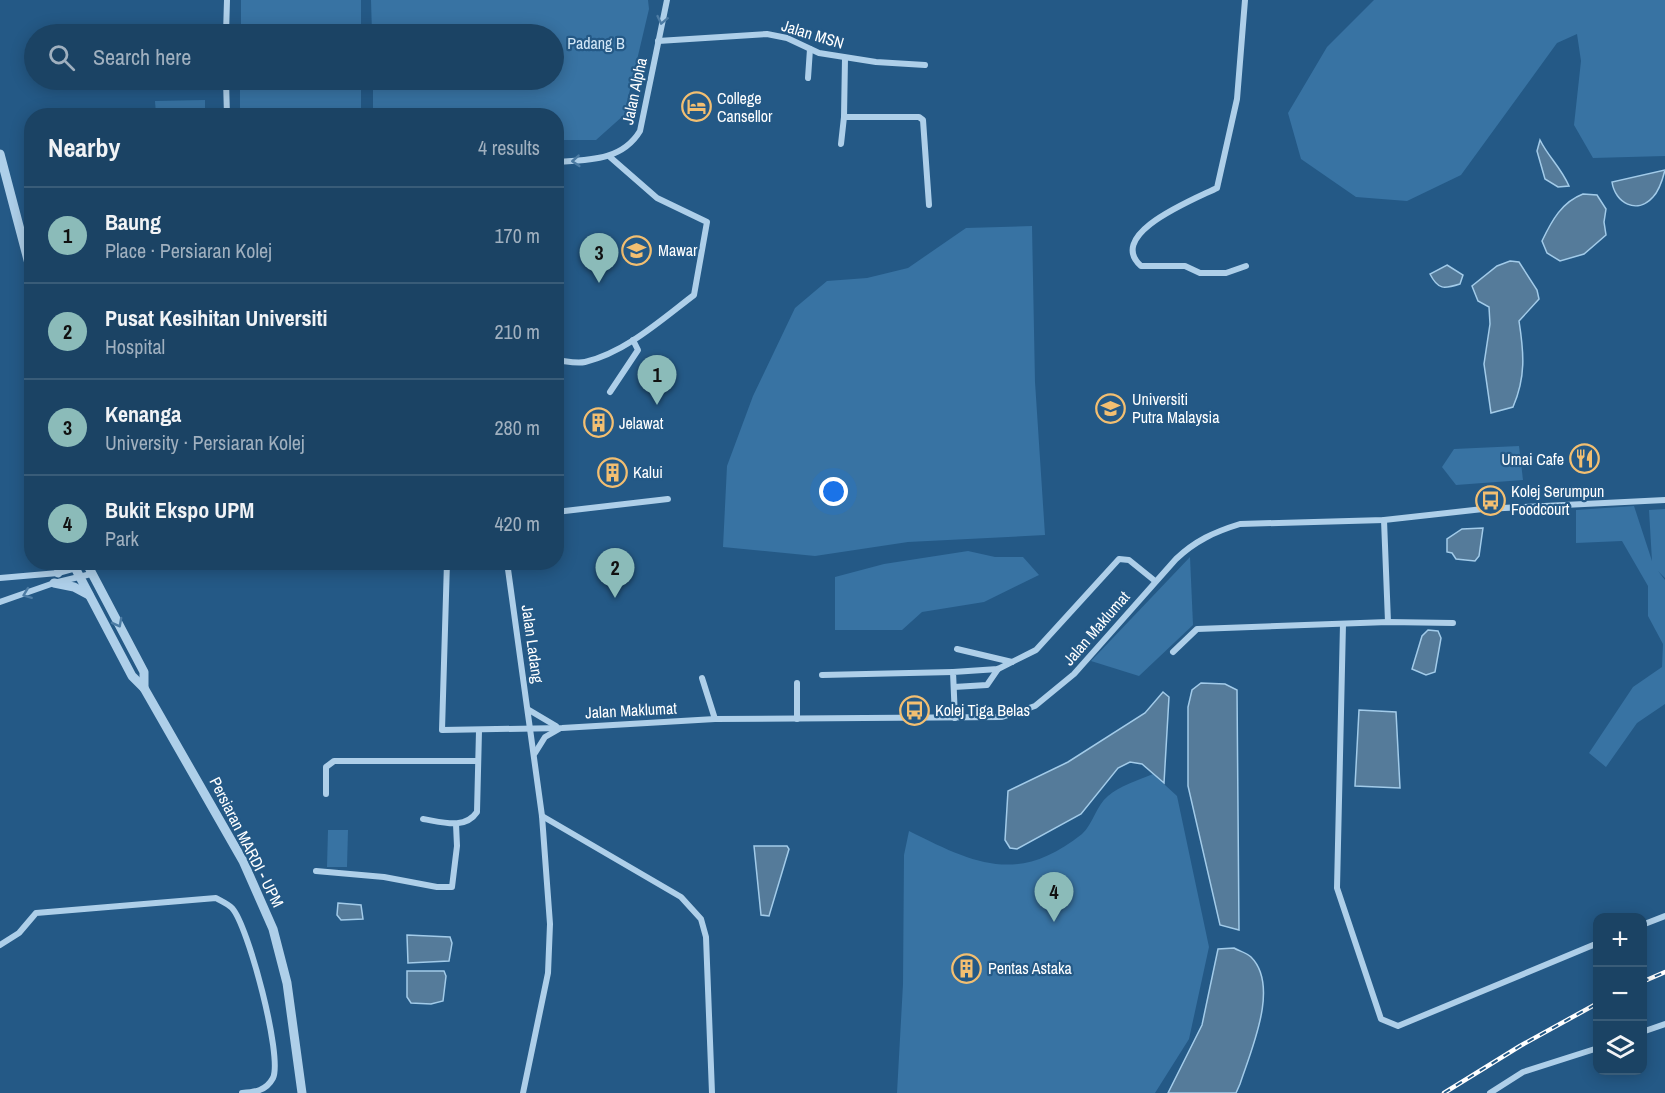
<!DOCTYPE html>
<meta charset="utf-8">
<style>
:root{--surface:#1b4364;--page:#244a6a;--text:#f1f3f6;--muted:#a0b0bf;--line:#395c78;--accent:#8bbbb9}
body{margin:0;font-family:"Archivo Narrow",sans-serif;background:var(--page);color:var(--text)}
.controls{position:absolute;right:18px;bottom:18px;display:grid;overflow:hidden;border-radius:12px;box-shadow:0 3px 15px #0003}
.controls button{width:54px;height:54px;display:grid;place-items:center;padding:0;border:0;border-bottom:2px solid var(--line);background:var(--surface);color:var(--text);font:30px sans-serif}
.you{position:absolute;left:834px;top:492px;width:21px;height:21px;margin:-15px;border:4px solid #fff;border-radius:50%;background:#1a73e8;box-shadow:0 0 0 9px #1a73e833}
.badge{display:grid;place-items:center;width:39px;height:39px;border-radius:50%;background:var(--accent);color:#111;font-size:20px;font-weight:700}
.pin{position:absolute;translate:-50% -50px;filter:drop-shadow(0 2px 3px #0008)}
.pin::after{content:'';position:absolute;top:32px;width:21px;height:18px;background:inherit;clip-path:polygon(0 0,100% 0,50% 100%)}
.list{margin:0;padding:0;list-style:none}
h2{display:flex;justify-content:space-between;align-items:center;height:78px;margin:0;padding:0 24px;font-size:26px}
h2 small{font-size:20px;font-weight:400;color:var(--muted)}
.list li{display:grid;grid-template-columns:39px 1fr auto;gap:18px;align-items:center;box-sizing:border-box;height:96px;padding:0 24px;border-top:2px solid var(--line)}
.list b{display:block;font-size:22px;white-space:nowrap}
.list p{margin:0;font-size:20px;white-space:nowrap;color:var(--muted)}
.list em{font-size:20px;font-style:normal;color:var(--muted)}
.icon{flex:none;width:33px;height:33px;fill:none;stroke:currentColor;stroke-width:2;stroke-linecap:round;stroke-linejoin:round}
.map{position:relative;flex:none;width:1665px;height:1093px;overflow:hidden}
.search{position:absolute;background:var(--surface);box-shadow:0 3px 15px #0003;left:24px;top:24px;width:540px;height:66px;display:flex;align-items:center;gap:15px;box-sizing:border-box;padding:0 21px;border-radius:33px;color:var(--muted);font-size:22px}
.panel{position:absolute;background:var(--surface);box-shadow:0 3px 15px #0003;left:24px;top:108px;width:540px;height:462px;border-radius:24px}
.map>svg:first-child{display:block}
.green{fill:#3873a3}
.water{fill:#557b9a;stroke:#a2cbe9;stroke-width:1.5}
.lines{fill:none;stroke-linecap:round;stroke-linejoin:round}
.minor{stroke:#aecfe9;stroke-width:6}
.tertiary{stroke:#aecfe9;stroke-width:9}
.rail-casing{stroke:#fff;stroke-width:4.5}
.rail{stroke:#245986;stroke-width:2;stroke-dasharray:7;stroke-linecap:butt}
.oneway{stroke:#4d7ca4}
.labels{text-anchor:middle;dominant-baseline:central;stroke-width:4.5;stroke-linejoin:round;paint-order:stroke}
.street-label{font-size:16px;fill:#fff;stroke:#245986}
.park-label{font-size:16px;fill:#d2e7f7;stroke:#245986}
.poi-label{font-size:16px;fill:#fff;stroke:#245986;text-anchor:start}
</style>
<div class="map">
<svg width="1665" height="1093" viewBox="0 0 1665 1093">
<rect width="100%" height="100%" fill="#245986"/>
<g class="green">
<rect x="241" y="0" width="120" height="34"/>
<path d="M371 0H648L649 9 624 115 596 140H557L556 116 373 115V80H554V34H372Z"/>
<path d="M1374 0H1665V156L1593 158 1574 125 1581 61 1577 34 1557 43 1461 175 1407 201 1356 197 1301 159 1288 113 1327 47Z"/>
<rect x="240" y="80" width="121" height="35"/>
<path d="M205 100V115H156L155 101Z"/>
<path d="M1032 226 1035 382 1045 535 908 542 815 556 723 547 727 466 753 396 795 308 827 281 867 278 908 268 966 228Z"/>
<path d="M1519 446 1523 480 1456 485 1442 467 1454 449Z"/>
<path d="M1634 506 1652 561 1649 510 1665 509V578L1658 571 1665 580V704L1637 723 1606 767 1589 753 1633 687 1662 667 1663 644 1648 616V586L1622 541 1576 543V510Z"/>
<path d="M968 551 995 557H1023L1039 575 984 602 922 612 902 630H835V577L884 564Z"/>
<path d="M1190 557 1193 625 1139 676 1091 661Z"/>
<path d="M248 563H311V568L248 567Z"/>
<path d="M1153 774 1177 796 1209 947 1189 1039 1155 1093H897L903 984 904 855 909 831C975 864 1018 885 1082 834 1093 824 1096 806 1108 796 1119 786 1139 780 1153 774Z"/>
<path d="M328 830H348L347 867H327Z"/>
</g>
<g class="water">
<path d="M1540 140C1549 158 1560 166 1569 186L1558 187 1545 179 1537 151Z"/>
<path d="M1665 170C1663 178 1659 191 1653 197 1637 215 1615 203 1612 182Z"/>
<path d="M1583 194 1597 195 1606 209 1604 222 1606 235 1584 254 1560 261 1547 253 1542 241C1552 220 1562 202 1583 194Z"/>
<path d="M1510 261 1519 262 1537 290 1539 299 1519 321C1524 353 1526 377 1513 407L1491 413 1484 364 1490 324 1489 307 1478 301 1472 286 1497 266Z"/>
<path d="M1447 265 1463 275 1460 284C1444 289 1438 290 1430 274Z"/>
<path d="M1483 528 1479 556 1475 561 1456 559 1452 553 1447 552V539L1462 529Z"/>
<path d="M1428 630 1438 631 1441 638 1435 672 1426 675 1412 669 1422 636Z"/>
<path d="M1201 683 1225 684 1237 690 1239 930 1220 925 1188 786V707L1192 690Z"/>
<path d="M1163 692 1169 697 1164 783 1142 764 1130 762 1118 768 1081 814 1017 849 1010 848 1005 840 1008 791 1068 762 1145 713Z"/>
<path d="M1359 710 1396 712 1400 788 1355 786Z"/>
<path d="M754 846H787L789 849 769 916 761 915Z"/>
<path d="M338 903 361 905 363 919 341 920 337 915Z"/>
<path d="M407 935 450 937 452 943 449 961 408 963Z"/>
<path d="M1234 948C1239 951 1247 953 1251 957 1280 986 1251 1050 1240 1084L1236 1093H1168L1202 1025 1218 949Z"/>
<path d="M407 971H444L446 976 443 1001 431 1004 411 1003 407 997Z"/>
</g>
<g class="lines">
<g class="minor">
<path d="M1245 0 1237 99 1217 188C1195 199 1105 234 1141 266H1185L1200 273H1226L1246 266"/>
<path d="M226 34 227 0"/>
<path d="M658 41 767 34 787 38 819 53 876 62 925 65"/>
<path d="M808 78 810 49"/>
<path d="M226 80 227 116"/>
<path d="M844 117H919L923 120 929 205"/>
<path d="M841 144 844 117 845 58"/>
<path d="M556 162C588 160 622 161 640 131L667 0"/>
<path d="M556 360C566 361 576 364 585 362 626 352 661 320 694 295L707 222 657 198 610 157"/>
<path d="M610 392 638 350 633 340"/>
<path d="M556 512 668 499"/>
<path d="M1384 520 1388 622"/>
<path d="M447 562 442 730 562 728 715 719 1002 717 1035 706 1074 674 1176 559C1195 541 1214 532 1240 524L1384 520 1483 509 1665 500"/>
<path d="M507 562 542 816 550 924 548 973 523 1093"/>
<path d="M0 578 58 573 87 565"/>
<path d="M0 602 54 583 91 574"/>
<path d="M1343 624 1337 888 1381 1019 1398 1026 1598 943"/>
<path d="M957 649 1012 662"/>
<path d="M1173 652 1197 629 1388 622 1453 623"/>
<path d="M822 675 953 672"/>
<path d="M702 678 715 719"/>
<path d="M797 683V719"/>
<path d="M954 687 987 685 998 669"/>
<path d="M529 710 556 726"/>
<path d="M955 718 953 672 998 669 1036 650 1119 559 1129 560 1155 581"/>
<path d="M535 753 545 737 559 729"/>
<path d="M326 794V767L334 761H478"/>
<path d="M542 816 681 897 701 919 706 937 712 1093"/>
<path d="M423 819C442 822 465 830 477 812L479 731"/>
<path d="M316 871 384 877 437 887H452L457 846 456 824"/>
<path d="M1642 925 1665 916"/>
<path d="M0 945 19 933 36 913 216 898C221 901 228 904 232 908 248 925 283 1057 273 1078 266 1091 255 1092 242 1093"/>
<path d="M1642 1032 1665 1024"/>
<path d="M1490 1093 1523 1072 1598 1048"/>
</g>
<g class="tertiary">
<path d="M0 154 32 275"/>
<path d="M72 562 132 676 144 688 243 861 273 929 287 983 302 1093"/>
<path d="M86 562 144 672V688"/>
<path d="M58 573 63 562"/>
<path d="M54 583 74 587 89 595"/>
</g>
<defs>
<g id="rail">
<path d="M1642 982 1665 972"/>
<path d="M1444 1093 1520 1046 1598 1003"/>
</g>
</defs>
<use href="#rail" class="rail-casing"/>
<use href="#rail" class="rail"/>
</g>
<defs><path id="oneway-chevron" d="M-2-3.5L2.5 0L-2 3.5" fill="none" stroke-width="1.6" stroke-linecap="round" stroke-linejoin="round" transform="scale(1.5)"/></defs>
<g class="oneway">
<use href="#oneway-chevron" transform="translate(662 20) rotate(102)"/>
<use href="#oneway-chevron" transform="translate(576 161) rotate(176)"/>
<use href="#oneway-chevron" transform="translate(27 594) rotate(159)"/>
<use href="#oneway-chevron" transform="translate(118 623) rotate(62)"/>
</g>
<defs>
<symbol id="hotel-ring" viewBox="-11 -11 22 22"><circle r="9.5" fill="#245986" stroke="#f3bf71" stroke-width="1.5"/><path d="M-6-4.5h1.5V1H6V5H4.5V3h-9V5H-6ZM-4 0a1.8 1.8 0 1 1 3.6 0ZM.5 0V-2.5h3Q6-2.5 6 0Z" fill="#f3bf71"/></symbol>
<symbol id="university-ring" viewBox="-11 -11 22 22"><circle r="9.5" fill="#245986" stroke="#f3bf71" stroke-width="1.5"/><path d="M0-5L7-2L0 1L-7-2ZM-4 1L0 2.5L4 1V4Q0 6-4 4Z" fill="#f3bf71"/></symbol>
<symbol id="building-ring" viewBox="-11 -11 22 22"><circle r="9.5" fill="#245986" stroke="#f3bf71" stroke-width="1.5"/><path d="M-4-6H4V6H1V3H-1V6H-4ZM-2.5-4.3h1.7v1.8h-1.7ZM.8-4.3h1.7v1.8H.8ZM-2.5-1h1.7V.8h-1.7ZM.8-1h1.7V.8H.8Z" fill="#f3bf71"/></symbol>
<symbol id="restaurant-ring" viewBox="-11 -11 22 22"><circle r="9.5" fill="#245986" stroke="#f3bf71" stroke-width="1.5"/><path d="M-5-6h1v4h1v-4h1v4h1v-4h1v5L-1.5 .5V6h-2V.5L-5-1ZM5-6V6H3V1.5H1.5Q1.5-4 5-6Z" fill="#f3bf71"/></symbol>
<symbol id="bus-ring" viewBox="-11 -11 22 22"><circle r="9.5" fill="#245986" stroke="#f3bf71" stroke-width="1.5"/><path d="M-5-6H5V4H4V6H2V4H-2V6H-4V4H-5ZM-3.5-4V0h7V-4ZM-3.5 1.2v1.5H-2V1.2ZM2 1.2v1.5H3.5V1.2Z" fill="#f3bf71"/></symbol>
</defs>
<g fill-rule="evenodd">
<use href="#hotel-ring" x="680" y="90" width="33" height="33"/>
<use href="#university-ring" x="620" y="234" width="33" height="33"/>
<use href="#university-ring" x="1094" y="392" width="33" height="33"/>
<use href="#building-ring" x="582" y="406" width="33" height="33"/>
<use href="#restaurant-ring" x="1568" y="442" width="33" height="33"/>
<use href="#building-ring" x="596" y="456" width="33" height="33"/>
<use href="#bus-ring" x="1474" y="484" width="33" height="33"/>
<use href="#bus-ring" x="898" y="694" width="33" height="33"/>
<use href="#building-ring" x="950" y="952" width="33" height="33"/>
</g>
<g class="labels">
<g class="street-label">
<text transform="translate(813 34) rotate(17)">Jalan MSN</text>
<text transform="translate(634 91) rotate(-78)">Jalan Alpha</text>
<text transform="translate(1096 628) rotate(-49)">Jalan Maklumat</text>
<text transform="translate(533 644) rotate(82)">Jalan Ladang</text>
<text transform="translate(631 710) rotate(-3)">Jalan Maklumat</text>
<text transform="translate(247 842) rotate(63)">Persiaran MARDI - UPM</text>
</g>
<g class="park-label">
<text x="596" y="43">Padang B</text>
</g>
<g class="poi-label">
<text x="717" y="98">College<tspan x="717" dy="18">Cansellor</tspan></text>
<text x="658" y="250">Mawar</text>
<text x="1132" y="399">Universiti<tspan x="1132" dy="18">Putra Malaysia</tspan></text>
<text x="619" y="423">Jelawat</text>
<text x="1564" y="459" text-anchor="end">Umai Cafe</text>
<text x="633" y="472">Kalui</text>
<text x="1511" y="491">Kolej Serumpun<tspan x="1511" dy="18">Foodcourt</tspan></text>
<text x="935" y="710">Kolej Tiga Belas</text>
<text x="988" y="968">Pentas Astaka</text>
</g>
</g>
</svg>
<div class="controls">
<button>+</button>
<button>−</button>
<button><svg class="icon" aria-label="layers" viewBox="0 0 24 24"><path d="M12 4l9 5-9 5-9-5zM3 14l9 5 9-5"/></svg></button>
</div>
<div class="you"></div>
<div class="pin badge" style="left:657px;top:405px">1</div>
<div class="pin badge" style="left:615px;top:598px">2</div>
<div class="pin badge" style="left:599px;top:283px">3</div>
<div class="pin badge" style="left:1054px;top:922px">4</div>
<div class="search"><svg class="icon" aria-label="search" viewBox="0 0 24 24"><circle cx="10" cy="10" r="6"/><path d="M15 15l6 6"/></svg>Search here</div>
<section class="panel">
<h2>Nearby<small>4 results</small></h2>
<ul class="list">
<li><span class="badge">1</span><div><b>Baung</b><p>Place · Persiaran Kolej</p></div><em>170 m</em></li>
<li><span class="badge">2</span><div><b>Pusat Kesihitan Universiti</b><p>Hospital</p></div><em>210 m</em></li>
<li><span class="badge">3</span><div><b>Kenanga</b><p>University · Persiaran Kolej</p></div><em>280 m</em></li>
<li><span class="badge">4</span><div><b>Bukit Ekspo UPM</b><p>Park</p></div><em>420 m</em></li>
</ul>
</section>
</div>
